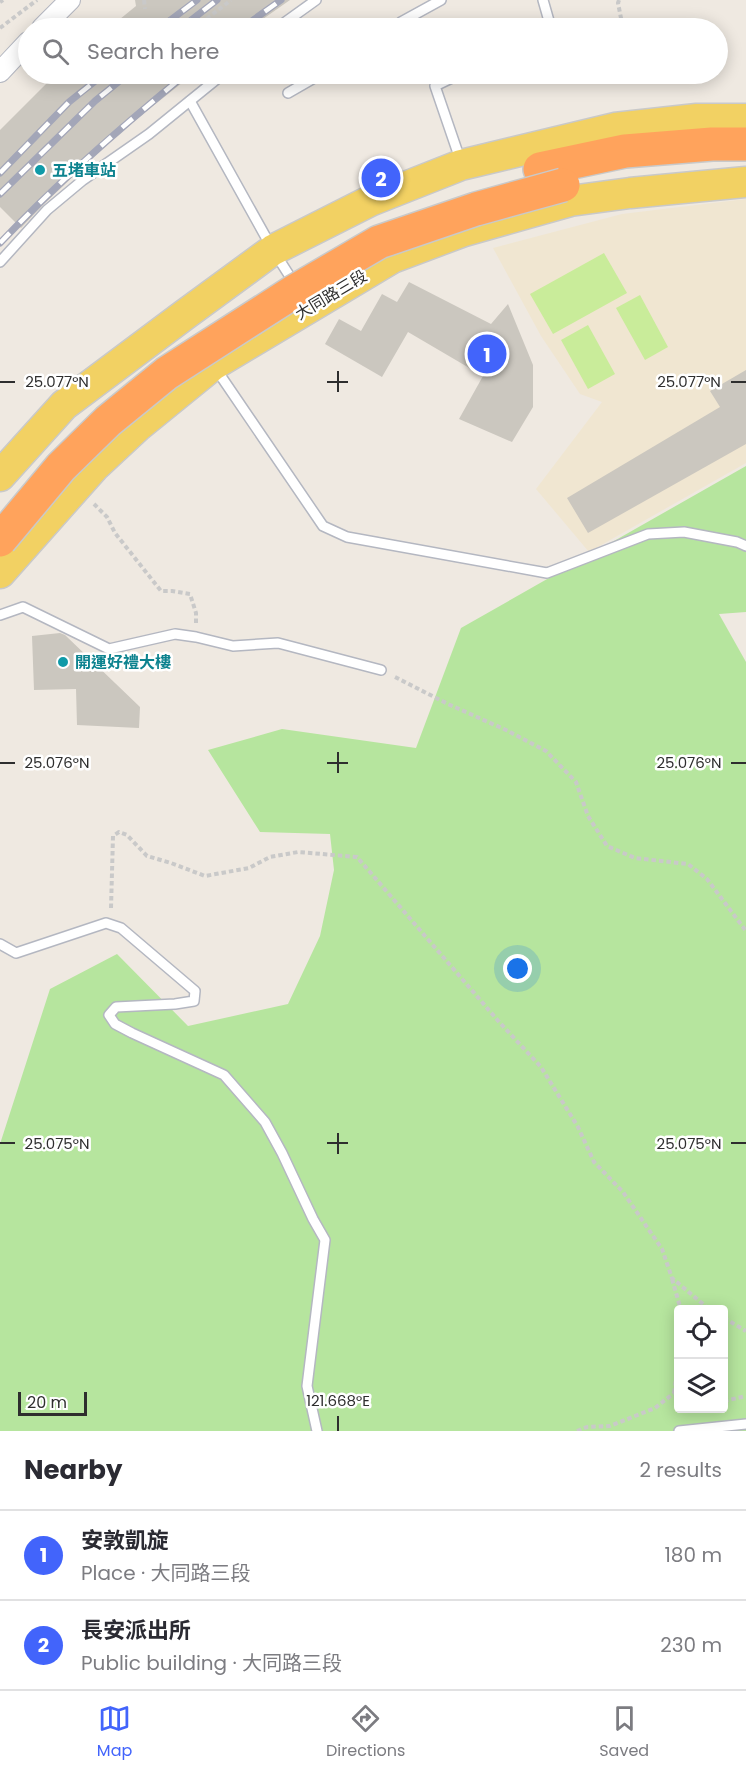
<!DOCTYPE html>
<meta charset="utf-8">
<style>
:root{--surface:#fff;--page:#f2f2f3;--text:#2b2b33;--muted:#7c7c81;--line:#e1e1e2;--accent:#4264fb}
body{margin:0;font-family:Poppins,"Noto Sans TC",sans-serif;background:var(--page);color:var(--text)}
.controls{position:absolute;right:18px;bottom:18px;display:grid;overflow:hidden;border-radius:6px;box-shadow:0 3px 15px #0003}
.controls button{width:54px;height:54px;display:grid;place-items:center;padding:0;border:0;border-bottom:2px solid var(--line);background:var(--surface);color:var(--text);font:30px sans-serif}
.scale{position:absolute;left:18px;bottom:15px;width:69px;box-sizing:border-box;padding-left:6px;border:3px solid #2e2e2e;border-top:0;font-size:16px;line-height:21px;white-space:nowrap;color:#2e2e2e;-webkit-text-stroke:4px #fff;paint-order:stroke}
.you{position:absolute;left:518px;top:969px;width:21px;height:21px;margin:-15px;border:4px solid #fff;border-radius:50%;background:#1a73e8;box-shadow:0 0 0 9px #1a73e833}
.badge{display:grid;place-items:center;width:39px;height:39px;border-radius:50%;background:var(--accent);color:#fff;font-size:20px;font-weight:700}
.pin{position:absolute;translate:-50% -50%;border:3px solid #fff;box-shadow:0 2px 6px #0006}
.list{margin:0;padding:0;list-style:none}
h2{display:flex;justify-content:space-between;align-items:center;height:78px;margin:0;padding:0 24px;font-size:26px}
h2 small{font-size:20px;font-weight:400;color:var(--muted)}
.list li{display:grid;grid-template-columns:39px 1fr auto;gap:18px;align-items:center;box-sizing:border-box;height:90px;padding:0 24px;border-top:2px solid var(--line)}
.list b{display:block;font-size:22px;white-space:nowrap}
.list p{margin:0;font-size:20px;white-space:nowrap;color:var(--muted)}
.list em{font-size:20px;font-style:normal;color:var(--muted)}
.icon{flex:none;width:33px;height:33px;fill:none;stroke:currentColor;stroke-width:2;stroke-linecap:round;stroke-linejoin:round}
.map{position:relative;flex:none;width:746px;height:1431px;overflow:hidden}
.search{position:absolute;background:var(--surface);box-shadow:0 3px 15px #0003;left:18px;right:18px;top:18px;height:66px;display:flex;align-items:center;gap:15px;box-sizing:border-box;padding:0 21px;border-radius:33px;color:var(--muted);font-size:22px}
.sheet{height:258px;background:var(--surface)}
nav{display:flex;justify-content:space-around;align-items:center;box-sizing:border-box;height:84px;border-top:2px solid var(--line);background:var(--surface);font-size:16px;color:var(--muted)}
nav a{display:grid;justify-items:center;gap:3px}
nav .on{color:var(--accent)}
.map>svg:first-child{display:block}
.education{fill:#f0e6d1}
.green{fill:#b6e59e;fill-rule:evenodd}
.pitch{fill:#c9ec9a}
.building{fill:#cbc7bf}
.lines{fill:none;stroke-linecap:round;stroke-linejoin:round}
.lane-casing{stroke:#b4b7c1;stroke-width:12}
.street-casing{stroke:#b4b7c1;stroke-width:22}
.primary-casing{stroke:#c9c9c9;stroke-width:33}
.highway-casing{stroke:#c9c9c9;stroke-width:36}
.path{stroke:#c9c9c9;stroke-width:4;stroke-dasharray:4.5 3;stroke-linecap:butt}
.lane{stroke:#fff;stroke-width:9}
.street{stroke:#fff;stroke-width:20}
.primary{stroke:#f2d163;stroke-width:30}
.highway{stroke:#ffa35c;stroke-width:33}
.rail-casing{stroke:#a3a6b8;stroke-width:7}
.rail{stroke:#fff;stroke-width:4.5;stroke-dasharray:14;stroke-linecap:butt}
.highway-bridge-casing{stroke:#c9c9c9;stroke-width:36;stroke-linecap:butt}
.highway-bridge{stroke:#ffa35c;stroke-width:33}
.ticks{fill:none;stroke:#2e2e2e;stroke-width:2}
.culture-dot{fill:#0f9aa8;stroke:#fff;stroke-width:2}
.labels{text-anchor:middle;dominant-baseline:central;stroke-width:5;stroke-linejoin:round;paint-order:stroke}
.culture-label{font-size:16px;font-weight:bold;fill:#0d838f;stroke:#fff;text-anchor:start}
.street-label{font-size:16px;fill:#2e2e2e;stroke:#fff}
.ticks-label{font-size:15px;text-anchor:middle;fill:#2e2e2e;stroke:#fff;stroke-width:5;stroke-linejoin:round;paint-order:stroke}
</style>
<div class="map">
<svg width="746" height="1431" viewBox="0 0 746 1431">
<rect width="100%" height="100%" fill="#efe9e1"/>
<path class="education" d="M746 199V463L589 552 536 489 602 402 580 394 541 336 493 248 622 214Z"/>
<path class="green" d="M746 466V612L719 614 746 662V1431H0V1144L50 989 117 954 188 1026 288 1004 320 936 334 870 330 834 260 832 208 750 282 729 416 748 461 628ZM678 1310H724V1408H678Z"/>
<g class="pitch">
<path d="M604 253 627 293 553 334 530 294Z"/>
<path d="M640 295 668 347 645 360 616 308Z"/>
<path d="M588 325 615 374 588 389 561 340Z"/>
</g>
<g class="building">
<path d="M135 0H290L250 28H109L136 6Z"/>
<path d="M56 74H193L118 134 43 205 21 228 0 207V130Z"/>
<path d="M409 282 491 324 508 304 533 365V407L512 442 459 419 483 376 408 332 382 377 325 344 339 319 361 331 382 294 397 302Z"/>
<path d="M746 370V444L588 533 567 498 720 407 710 391Z"/>
<path d="M60 633 65 635 140 707 139 728 77 725 76 689 34 690 32 636Z"/>
</g>
<g class="lines">
<defs>
<g id="lane">
<path d="M543 0 551 28H550"/>
<path d="M277 28 316 0"/>
<path d="M394 28 401 22 441 0"/>
<path d="M460 74 435 86 461 162"/>
<path d="M288 93 321 74"/>
<path d="M190 101 273 250 296 286"/>
<path d="M0 262 47 210 83 180 149 134 223 74"/>
<path d="M216 369 323 526 347 537 547 573 648 534 684 532 737 542 746 546"/>
<path d="M0 615 23 607 109 649 175 634 196 637 233 646 278 643 381 670"/>
<path d="M0 944 16 953 106 923 121 928 195 991 194 1001 175 1004 116 1007 109 1015 115 1024 132 1033 224 1075 265 1122 282 1153 313 1219 325 1240 307 1386 317 1431"/>
<path d="M679 1431 746 1424"/>
</g>
<g id="street">
<path d="M42 28 70 0"/>
<path d="M0 72 28 42"/>
</g>
<g id="primary">
<path d="M0 476 64 405 183 316 273 250 370 201 461 165 615 128 697 119H746"/>
<path d="M0 573 94 467 138 426 213 365 392 258 464 231 570 201 630 193 746 182"/>
</g>
<path id="highway" d="M540 169 625 151 712 144H746"/>
</defs>
<use href="#lane" class="lane-casing"/>
<use href="#street" class="street-casing"/>
<use href="#primary" class="primary-casing"/>
<use href="#highway" class="highway-casing"/>
<g class="path">
<path d="M144 0 145 9"/>
<path d="M619 0 618 3 623 28"/>
<path d="M0 2 3 0"/>
<path d="M0 28 37 0"/>
<path d="M195 28 231 0"/>
<path d="M94 504 107 517 115 533 161 591H172L190 594 196 613V623"/>
<path d="M395 677 448 704 506 730 546 751 576 782 588 816 607 846 635 858 688 864 707 879 746 931"/>
<path d="M111 908 113 836 119 832 127 835 147 856 171 863 205 876 249 868 270 857 298 852 357 857 500 1023 541 1067 578 1127 594 1162 623 1192 662 1249 672 1278 710 1310"/>
<path d="M672 1279 681 1310"/>
<path d="M724 1318 746 1331"/>
<path d="M674 1393 678 1366"/>
<path d="M724 1401 746 1396"/>
<path d="M577 1431 587 1427 610 1426 655 1408 674 1393 678 1394"/>
</g>
<use href="#lane" class="lane"/>
<use href="#street" class="street"/>
<use href="#primary" class="primary"/>
<use href="#highway" class="highway"/>
<defs>
<g id="rail">
<path d="M160 28 197 0"/>
<path d="M181 28 217 0"/>
<path d="M242 28 281 0"/>
<path d="M0 173 69 102 104 74"/>
<path d="M0 194 95 101 128 74"/>
<path d="M0 243C58 182 121 127 186 74"/>
</g>
</defs>
<use href="#rail" class="rail-casing"/>
<use href="#rail" class="rail"/>
<defs>
<path id="highway-bridge" d="M0 540 61 467 108 421 167 373 295 291 379 242 476 209 563 185"/>
</defs>
<use href="#highway-bridge" class="highway-bridge-casing"/>
<use href="#highway-bridge" class="highway-bridge"/>
</g>
<path class="ticks" d="M338 371V392M0 382H15M327 382H348M731 382H746M338 752V773M0 763H15M327 763H348M731 763H746M338 1133V1154M0 1143H15M327 1143H348M731 1143H746M338 1416V1431"/>
<g class="culture-dot">
<circle cx="40" cy="170" r="6"/>
<circle cx="63" cy="662" r="6"/>
</g>
<g class="labels">
<g class="culture-label">
<text x="52" y="170">五堵車站</text>
<text x="75" y="662">開運好禮大樓</text>
</g>
<g class="street-label">
<text transform="translate(331 295) rotate(-31)">大同路三段</text>
</g>
</g>
<g class="ticks-label">
<text x="57" y="387">25.077°N</text>
<text x="689" y="387">25.077°N</text>
<text x="57" y="768">25.076°N</text>
<text x="689" y="768">25.076°N</text>
<text x="57" y="1149">25.075°N</text>
<text x="689" y="1149">25.075°N</text>
<text x="338" y="1406">121.668°E</text>
</g>
</svg>
<div class="controls">
<button><svg class="icon" aria-label="locate" viewBox="0 0 24 24"><circle cx="12" cy="12" r="6"/><path d="M12 2v4M12 18v4M2 12h4M18 12h4"/></svg></button>
<button><svg class="icon" aria-label="layers" viewBox="0 0 24 24"><path d="M12 4l9 5-9 5-9-5zM3 14l9 5 9-5"/></svg></button>
</div>
<div class="scale">20 m</div>
<div class="you"></div>
<div class="pin badge" style="left:487px;top:354px">1</div>
<div class="pin badge" style="left:381px;top:178px">2</div>
<div class="search"><svg class="icon" aria-label="search" viewBox="0 0 24 24"><circle cx="10" cy="10" r="6"/><path d="M15 15l6 6"/></svg>Search here</div>
</div>
<section class="sheet">
<h2>Nearby<small>2 results</small></h2>
<ul class="list">
<li><span class="badge">1</span><div><b>安敦凱旋</b><p>Place · 大同路三段</p></div><em>180 m</em></li>
<li><span class="badge">2</span><div><b>長安派出所</b><p>Public building · 大同路三段</p></div><em>230 m</em></li>
</ul>
</section>
<nav>
<a class="on"><svg class="icon" aria-label="map" viewBox="0 0 24 24"><path d="M3 6l6-2 6 2 6-2v14l-6 2-6-2-6 2zM9 4v14M15 6v14"/></svg>Map</a>
<a><svg class="icon" aria-label="directions" viewBox="0 0 24 24"><path d="M12 3l9 9-9 9-9-9zM9 14v-3h6M13 9l2 2-2 2"/></svg>Directions</a>
<a><svg class="icon" aria-label="saved" viewBox="0 0 24 24"><path d="M7 4h10v16l-5-4-5 4z"/></svg>Saved</a>
</nav>
